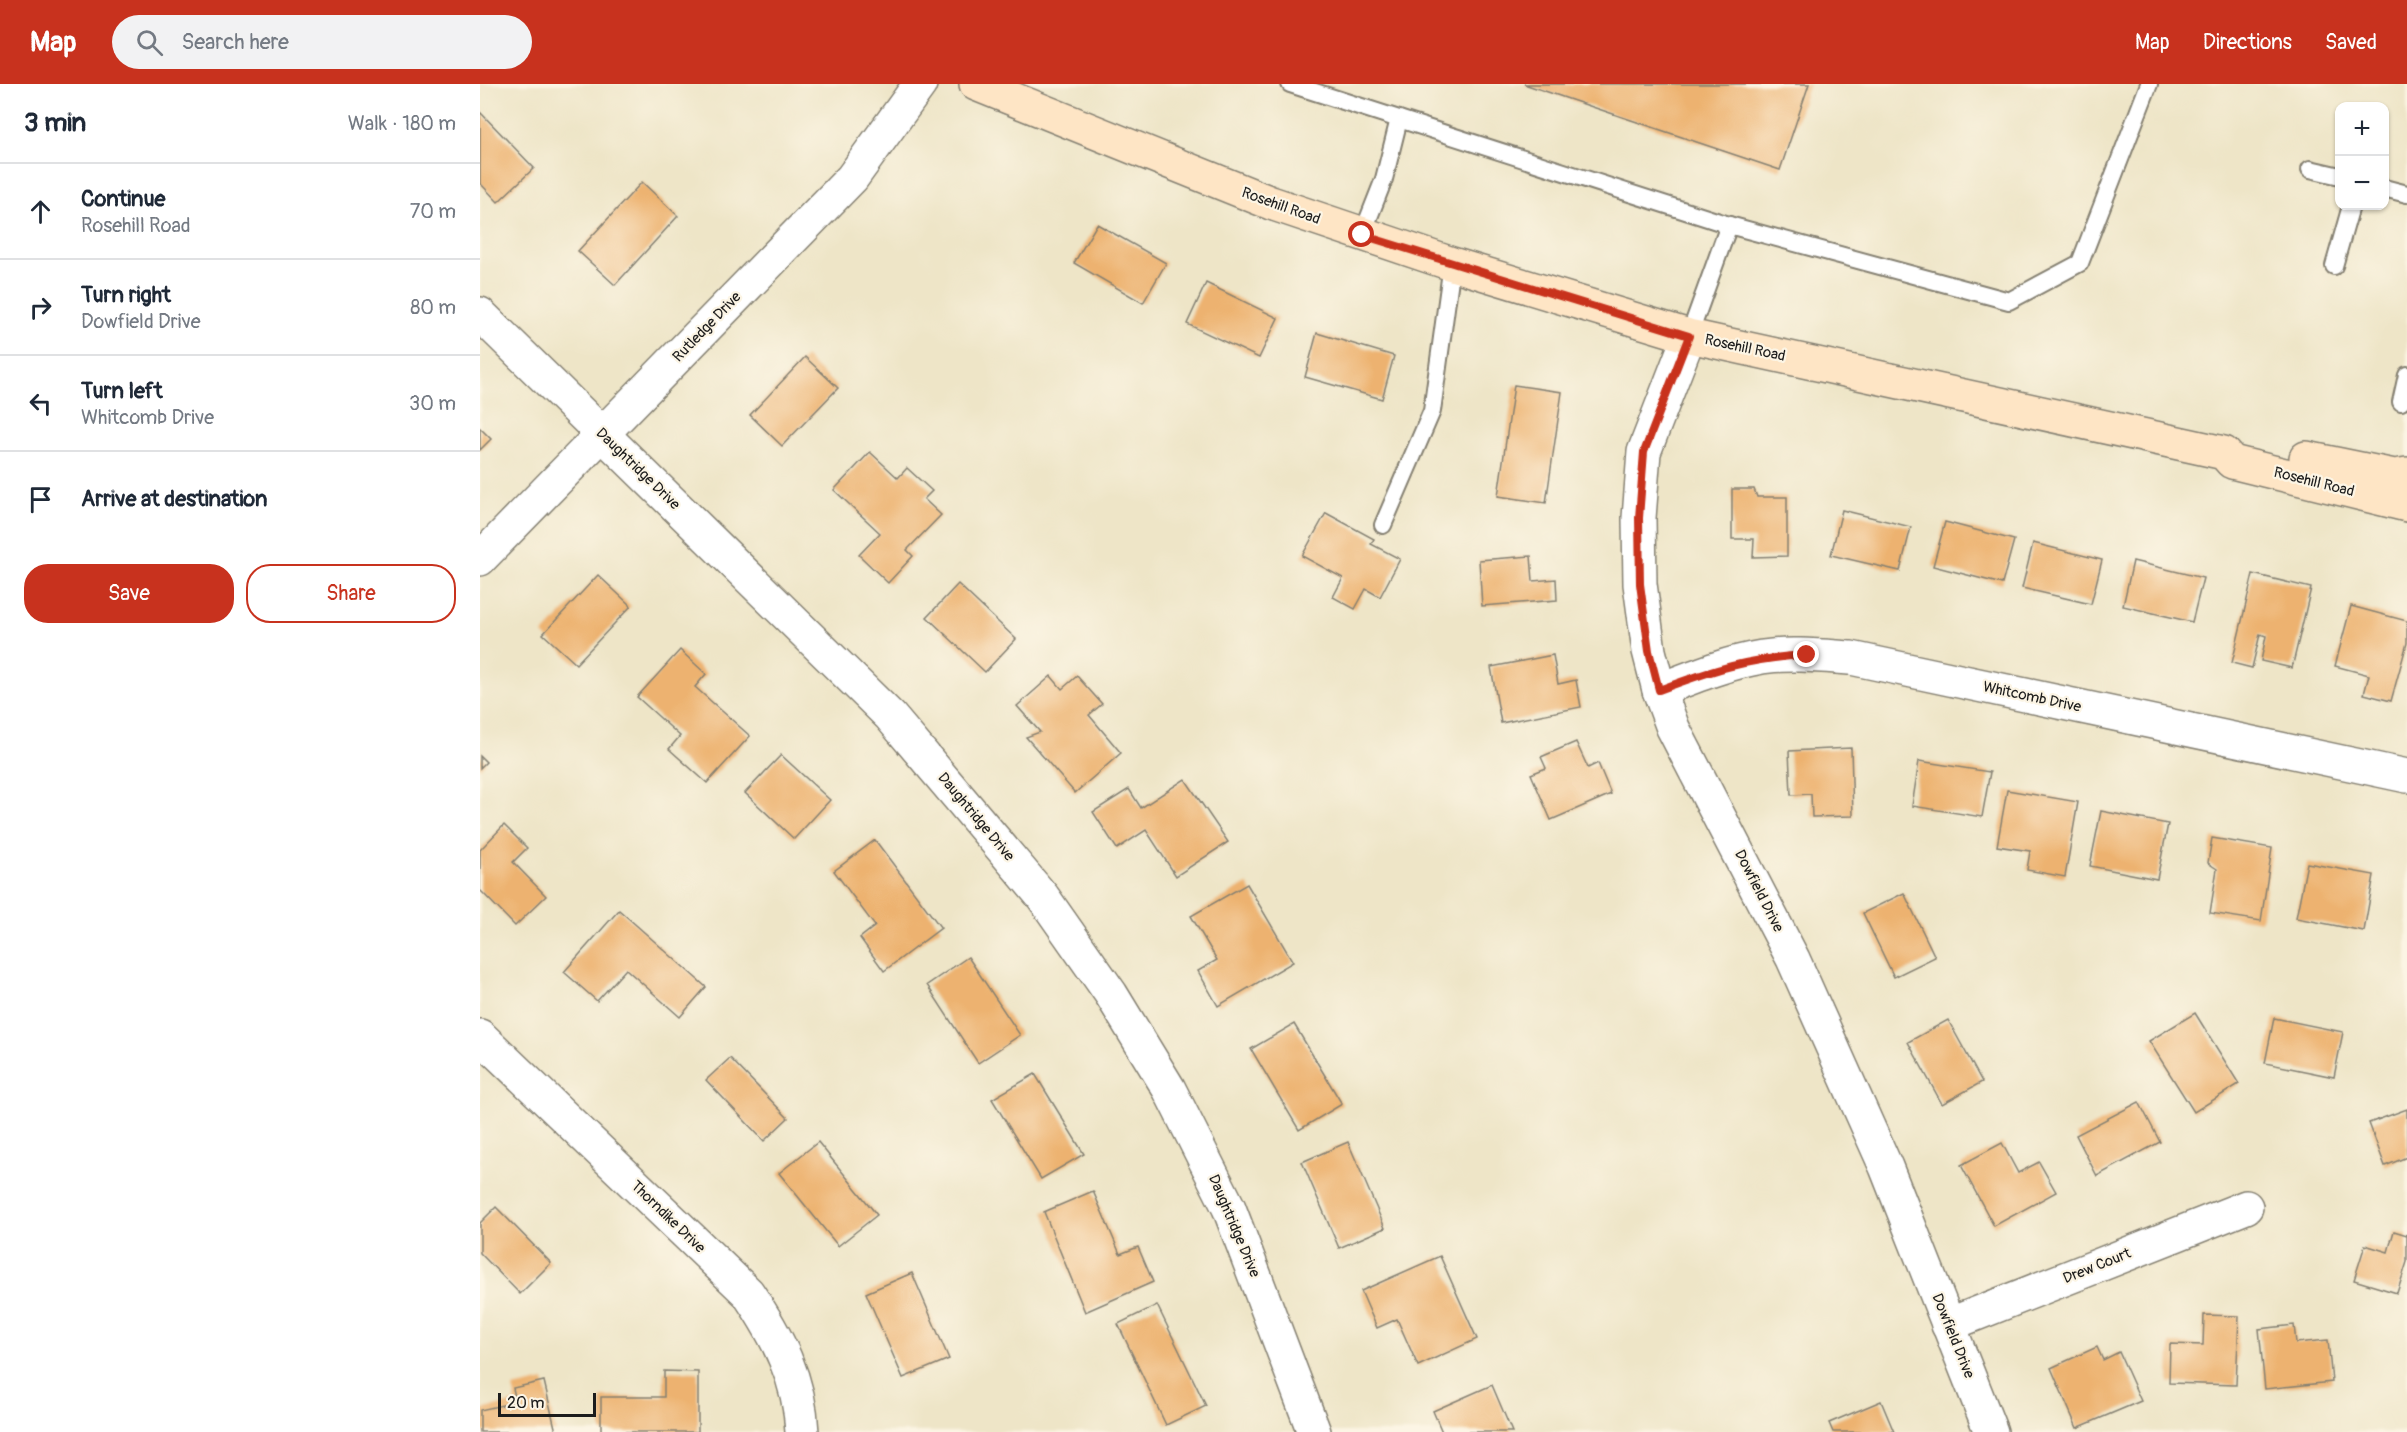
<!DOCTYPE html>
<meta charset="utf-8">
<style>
:root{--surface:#fff;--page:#f2f2f3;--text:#1f2937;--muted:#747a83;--line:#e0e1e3;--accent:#c8321e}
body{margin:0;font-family:Pangolin,sans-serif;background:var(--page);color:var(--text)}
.controls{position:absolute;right:18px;top:18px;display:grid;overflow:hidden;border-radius:12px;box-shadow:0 2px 4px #0004}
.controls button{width:54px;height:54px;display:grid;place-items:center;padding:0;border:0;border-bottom:2px solid var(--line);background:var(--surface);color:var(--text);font:30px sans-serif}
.scale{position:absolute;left:18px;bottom:15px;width:98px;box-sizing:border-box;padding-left:6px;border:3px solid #1c1c1c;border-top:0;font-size:16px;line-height:21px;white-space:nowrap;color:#1c1c1c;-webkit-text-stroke:4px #fcf5e5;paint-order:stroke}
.stop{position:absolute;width:18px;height:18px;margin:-14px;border:4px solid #c8321e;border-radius:50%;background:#fff}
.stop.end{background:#c8321e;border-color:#fff;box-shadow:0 2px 6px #0008}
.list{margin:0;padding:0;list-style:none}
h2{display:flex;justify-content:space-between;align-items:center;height:78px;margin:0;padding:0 24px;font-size:26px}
h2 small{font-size:20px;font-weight:400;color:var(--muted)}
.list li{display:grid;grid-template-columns:39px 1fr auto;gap:18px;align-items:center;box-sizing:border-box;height:96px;padding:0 24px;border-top:2px solid var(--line)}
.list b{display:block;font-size:22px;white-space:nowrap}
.list p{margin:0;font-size:20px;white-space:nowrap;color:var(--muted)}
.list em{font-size:20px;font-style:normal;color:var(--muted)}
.actions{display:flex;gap:12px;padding:18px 24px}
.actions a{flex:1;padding:14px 0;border:2px solid var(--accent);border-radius:24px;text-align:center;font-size:21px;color:var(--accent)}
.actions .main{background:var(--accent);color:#fff}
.icon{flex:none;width:33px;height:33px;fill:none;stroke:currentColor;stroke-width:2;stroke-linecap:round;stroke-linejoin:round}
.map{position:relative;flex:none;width:1927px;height:1348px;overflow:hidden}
header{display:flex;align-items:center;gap:36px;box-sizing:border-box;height:84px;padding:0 30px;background:var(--accent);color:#fff}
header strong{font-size:28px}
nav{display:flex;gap:33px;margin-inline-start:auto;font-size:21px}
.search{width:420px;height:54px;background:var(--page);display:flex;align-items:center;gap:15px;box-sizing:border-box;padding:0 21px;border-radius:33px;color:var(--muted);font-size:22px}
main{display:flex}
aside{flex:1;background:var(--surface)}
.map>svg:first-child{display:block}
.building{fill:#edb26f}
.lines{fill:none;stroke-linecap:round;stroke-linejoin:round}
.service-casing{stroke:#858072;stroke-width:20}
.minor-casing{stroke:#858072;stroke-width:36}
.secondary-casing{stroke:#858072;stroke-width:36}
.service{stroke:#fff;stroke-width:16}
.minor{stroke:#fff;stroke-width:33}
.secondary{stroke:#fee5c5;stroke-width:33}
.route{stroke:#c8321e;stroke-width:8}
.labels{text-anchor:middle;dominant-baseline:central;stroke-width:4.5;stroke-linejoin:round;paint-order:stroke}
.street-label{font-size:15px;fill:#1c1c1c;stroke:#fcf5e5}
</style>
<header>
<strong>Map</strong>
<div class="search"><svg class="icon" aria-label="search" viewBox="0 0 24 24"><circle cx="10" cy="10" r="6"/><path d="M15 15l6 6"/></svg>Search here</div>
<nav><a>Map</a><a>Directions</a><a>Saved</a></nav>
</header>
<main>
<aside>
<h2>3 min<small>Walk · 180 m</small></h2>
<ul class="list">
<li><svg class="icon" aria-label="ahead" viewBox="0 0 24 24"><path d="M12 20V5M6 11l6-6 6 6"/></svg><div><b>Continue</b><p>Rosehill Road</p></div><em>70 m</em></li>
<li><svg class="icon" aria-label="right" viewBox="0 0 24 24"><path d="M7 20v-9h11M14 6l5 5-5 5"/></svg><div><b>Turn right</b><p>Dowfield Drive</p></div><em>80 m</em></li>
<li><svg class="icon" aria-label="left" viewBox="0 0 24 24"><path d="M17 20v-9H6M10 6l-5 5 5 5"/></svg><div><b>Turn left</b><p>Whitcomb Drive</p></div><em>30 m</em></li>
<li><svg class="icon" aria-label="arrive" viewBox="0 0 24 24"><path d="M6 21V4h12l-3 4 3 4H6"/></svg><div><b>Arrive at destination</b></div></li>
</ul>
<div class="actions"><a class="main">Save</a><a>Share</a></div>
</aside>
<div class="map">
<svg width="1927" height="1348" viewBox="0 0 1927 1348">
<rect width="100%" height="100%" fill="#fcf5e5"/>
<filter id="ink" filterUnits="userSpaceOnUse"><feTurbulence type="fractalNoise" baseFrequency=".0167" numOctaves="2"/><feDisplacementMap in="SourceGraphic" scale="12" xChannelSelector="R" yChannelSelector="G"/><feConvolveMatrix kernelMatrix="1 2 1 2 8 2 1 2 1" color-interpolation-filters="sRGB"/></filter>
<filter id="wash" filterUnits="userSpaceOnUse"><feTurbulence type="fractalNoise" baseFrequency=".008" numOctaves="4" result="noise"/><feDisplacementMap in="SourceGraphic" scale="24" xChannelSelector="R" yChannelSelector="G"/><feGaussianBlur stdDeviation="1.35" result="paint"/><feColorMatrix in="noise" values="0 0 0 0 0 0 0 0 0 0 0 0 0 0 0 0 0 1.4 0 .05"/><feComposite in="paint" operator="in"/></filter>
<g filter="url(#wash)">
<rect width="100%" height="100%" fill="#eee5c7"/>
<g id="blocks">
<g class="building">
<path d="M1044 0H1329L1300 86Z"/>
<path d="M0 28 54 84 18 118 0 99Z"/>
<path d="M162 98 198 132 135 201 98 167Z"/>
<path d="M617 140 686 179 663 219 594 179Z"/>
<path d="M726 199 798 234 779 274 707 240Z"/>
<path d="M837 249 914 272 902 315 825 293Z"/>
<path d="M325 273 358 304 302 362 270 331Z"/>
<path d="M1034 301 1082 308 1066 419 1018 412Z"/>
<path d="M0 344 11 355 0 366Z"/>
<path d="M390 368 418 394 427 384 452 407 444 415 461 431 427 466 433 472 408 499 379 471 400 449 354 406Z"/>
<path d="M1252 405H1274L1277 413H1307V472L1273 473 1274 455H1252Z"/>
<path d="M1362 426 1431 443 1420 487 1351 471Z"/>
<path d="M846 429 894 455 891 460 920 475 900 513 886 505 875 525 853 513 863 494 822 472Z"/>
<path d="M1465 438 1534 456 1522 500 1453 482Z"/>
<path d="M1553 459 1622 476 1611 520 1542 504Z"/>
<path d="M1051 472 1053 497 1076 495 1077 516 1002 522 999 476Z"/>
<path d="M1653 477 1723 494 1712 538 1643 522Z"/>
<path d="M1773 490 1831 504 1812 584 1781 577 1786 552 1780 550 1772 584 1752 579Z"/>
<path d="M118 491 151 522 96 580 63 550Z"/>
<path d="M478 500 536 555 505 588 447 533Z"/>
<path d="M1871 522 1927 537V559L1911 617 1884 610 1889 591 1855 582Z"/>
<path d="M200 566 226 590 215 603 270 652 227 699 189 665 200 652 157 613Z"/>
<path d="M1073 571 1078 600 1096 596 1101 623 1021 639 1011 583Z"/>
<path d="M571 592 582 605 597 592 622 620 609 631 641 669 595 709 546 653 560 648 537 622Z"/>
<path d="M1096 658 1108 684 1118 679 1131 710 1071 736 1051 690 1066 684 1061 673Z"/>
<path d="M1371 664 1373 732 1332 733 1331 710 1311 711 1309 667Z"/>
<path d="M301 671 350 716 314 755 265 709Z"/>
<path d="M0 672 6 678 0 684Z"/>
<path d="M1439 677 1510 688 1502 733 1432 722Z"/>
<path d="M705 695 748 758 696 792 666 746 637 765 613 728 649 705 661 724Z"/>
<path d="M1527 706 1598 718 1585 793 1547 786 1550 767 1517 762Z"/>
<path d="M1621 727 1688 740 1677 795 1610 782Z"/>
<path d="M24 741 47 764 33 778 66 812 35 842 0 806V766Z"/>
<path d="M1732 754 1792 764 1781 837 1730 829 1737 785 1728 779Z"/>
<path d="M395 756 461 844 404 887 380 854 395 842 354 787Z"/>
<path d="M1827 779 1894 791 1884 847 1816 834Z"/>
<path d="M767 800 813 878 738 922 718 887 737 876 711 832Z"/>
<path d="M1424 809 1455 873 1414 893 1383 829Z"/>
<path d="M139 826 226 903 200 933 146 885 117 917 84 888Z"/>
<path d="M488 873 540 951 498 979 447 901Z"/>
<path d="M1715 929 1759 1000 1714 1028 1669 957Z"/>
<path d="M1794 934 1863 948 1854 993 1785 979Z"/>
<path d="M1468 936 1502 998 1462 1020 1428 958Z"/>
<path d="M814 940 862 1020 819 1046 771 965Z"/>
<path d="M250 974 308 1034 284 1057 226 996Z"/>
<path d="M555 990 604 1070 561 1095 512 1015Z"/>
<path d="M1659 1018 1680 1058 1617 1092 1596 1051Z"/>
<path d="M1927 1025V1073L1905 1082 1889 1039Z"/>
<path d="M338 1058 397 1131 358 1162 299 1089Z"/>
<path d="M868 1058 905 1144 859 1164 822 1078Z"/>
<path d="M1522 1059 1538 1089 1559 1078 1576 1108 1514 1142 1481 1081Z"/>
<path d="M613 1107 640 1170 658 1163 673 1198 605 1228 564 1128Z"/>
<path d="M16 1123 71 1179 40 1210 0 1169V1139Z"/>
<path d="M1914 1147 1927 1151V1178L1917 1209 1874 1196 1885 1161 1908 1168Z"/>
<path d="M960 1172 997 1255 938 1282 917 1235 897 1244 881 1207Z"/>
<path d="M432 1189 469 1275 423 1294 386 1209Z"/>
<path d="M677 1221 726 1322 686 1341 638 1240Z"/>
<path d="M1724 1231 1759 1232 1756 1301 1689 1299 1690 1260 1723 1261Z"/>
<path d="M1814 1241 1816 1259 1848 1256 1852 1298 1785 1305 1779 1245Z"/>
<path d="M1617 1263 1623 1276 1639 1268 1661 1317 1597 1344 1571 1284Z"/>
<path d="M184 1287 218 1288V1348H121V1313H184Z"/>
<path d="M64 1297 76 1348H0V1326L36 1318 33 1304Z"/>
<path d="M1012 1301 1032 1348H962L953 1327Z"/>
<path d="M1401 1317 1414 1348H1353L1349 1339Z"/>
</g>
</g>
</g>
<g filter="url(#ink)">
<use href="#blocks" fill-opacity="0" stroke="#858072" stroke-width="1.5"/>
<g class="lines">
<defs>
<g id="service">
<path d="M810 0 1249 141 1209 252"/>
<path d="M1830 85 1860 92"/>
<path d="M1904 104 1927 110"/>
<path d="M1249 141 1529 217 1600 179 1669 0"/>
<path d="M882 151 904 95 919 35"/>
<path d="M1854 182 1871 122"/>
<path d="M1921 318 1927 291"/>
<path d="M903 441 952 327 972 180"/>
</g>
<g id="minor">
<path d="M0 230 410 632 563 813 631 910 689 1005 749 1124 834 1348"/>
<path d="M1209 252 1164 368 1159 434 1160 500 1169 567 1179 606 1193 644 1313 875 1406 1083 1511 1348"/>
<path d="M0 475 372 94 440 0"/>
<path d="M1179 606C1213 593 1246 579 1282 573 1311 569 1341 572 1371 574L1927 692"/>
<path d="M0 952 268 1209C297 1252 320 1295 322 1348"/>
<path d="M1468 1241 1766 1123"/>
</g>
<g id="secondary">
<path d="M496 0 791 119 972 180 1209 252 1744 369 1752 378 1927 421"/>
<path d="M1826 374 1914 392 1927 390"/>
</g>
</defs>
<use href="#service" class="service-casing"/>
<use href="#minor" class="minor-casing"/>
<use href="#secondary" class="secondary-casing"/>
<use href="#service" class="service"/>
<use href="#minor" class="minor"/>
<use href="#secondary" class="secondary"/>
</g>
</g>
<g class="lines" filter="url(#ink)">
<path class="route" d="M882 151 1209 252 1164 368 1159 434 1160 500 1169 567 1179 606C1232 586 1269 574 1327 571"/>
</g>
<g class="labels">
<g class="street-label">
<text transform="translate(801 122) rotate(20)">Rosehill Road</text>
<text transform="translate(227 243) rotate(-46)">Rutledge Drive</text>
<text transform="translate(1265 264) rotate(12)">Rosehill Road</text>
<text transform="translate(158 385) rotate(44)">Daughtridge Drive</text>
<text transform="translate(1834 398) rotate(14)">Rosehill Road</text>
<text transform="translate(1552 613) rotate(12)">Whitcomb Drive</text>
<text transform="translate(496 733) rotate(50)">Daughtridge Drive</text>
<text transform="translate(1279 807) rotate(63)">Dowfield Drive</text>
<text transform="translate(188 1133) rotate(44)">Thorndike Drive</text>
<text transform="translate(754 1142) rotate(67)">Daughtridge Drive</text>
<text transform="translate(1617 1182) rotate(-22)">Drew Court</text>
<text transform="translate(1473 1252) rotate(68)">Dowfield Drive</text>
</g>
</g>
</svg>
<div class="controls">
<button>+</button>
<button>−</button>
</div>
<div class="scale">20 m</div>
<div class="stop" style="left:882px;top:151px"></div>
<div class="stop end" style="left:1327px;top:571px"></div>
</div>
</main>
